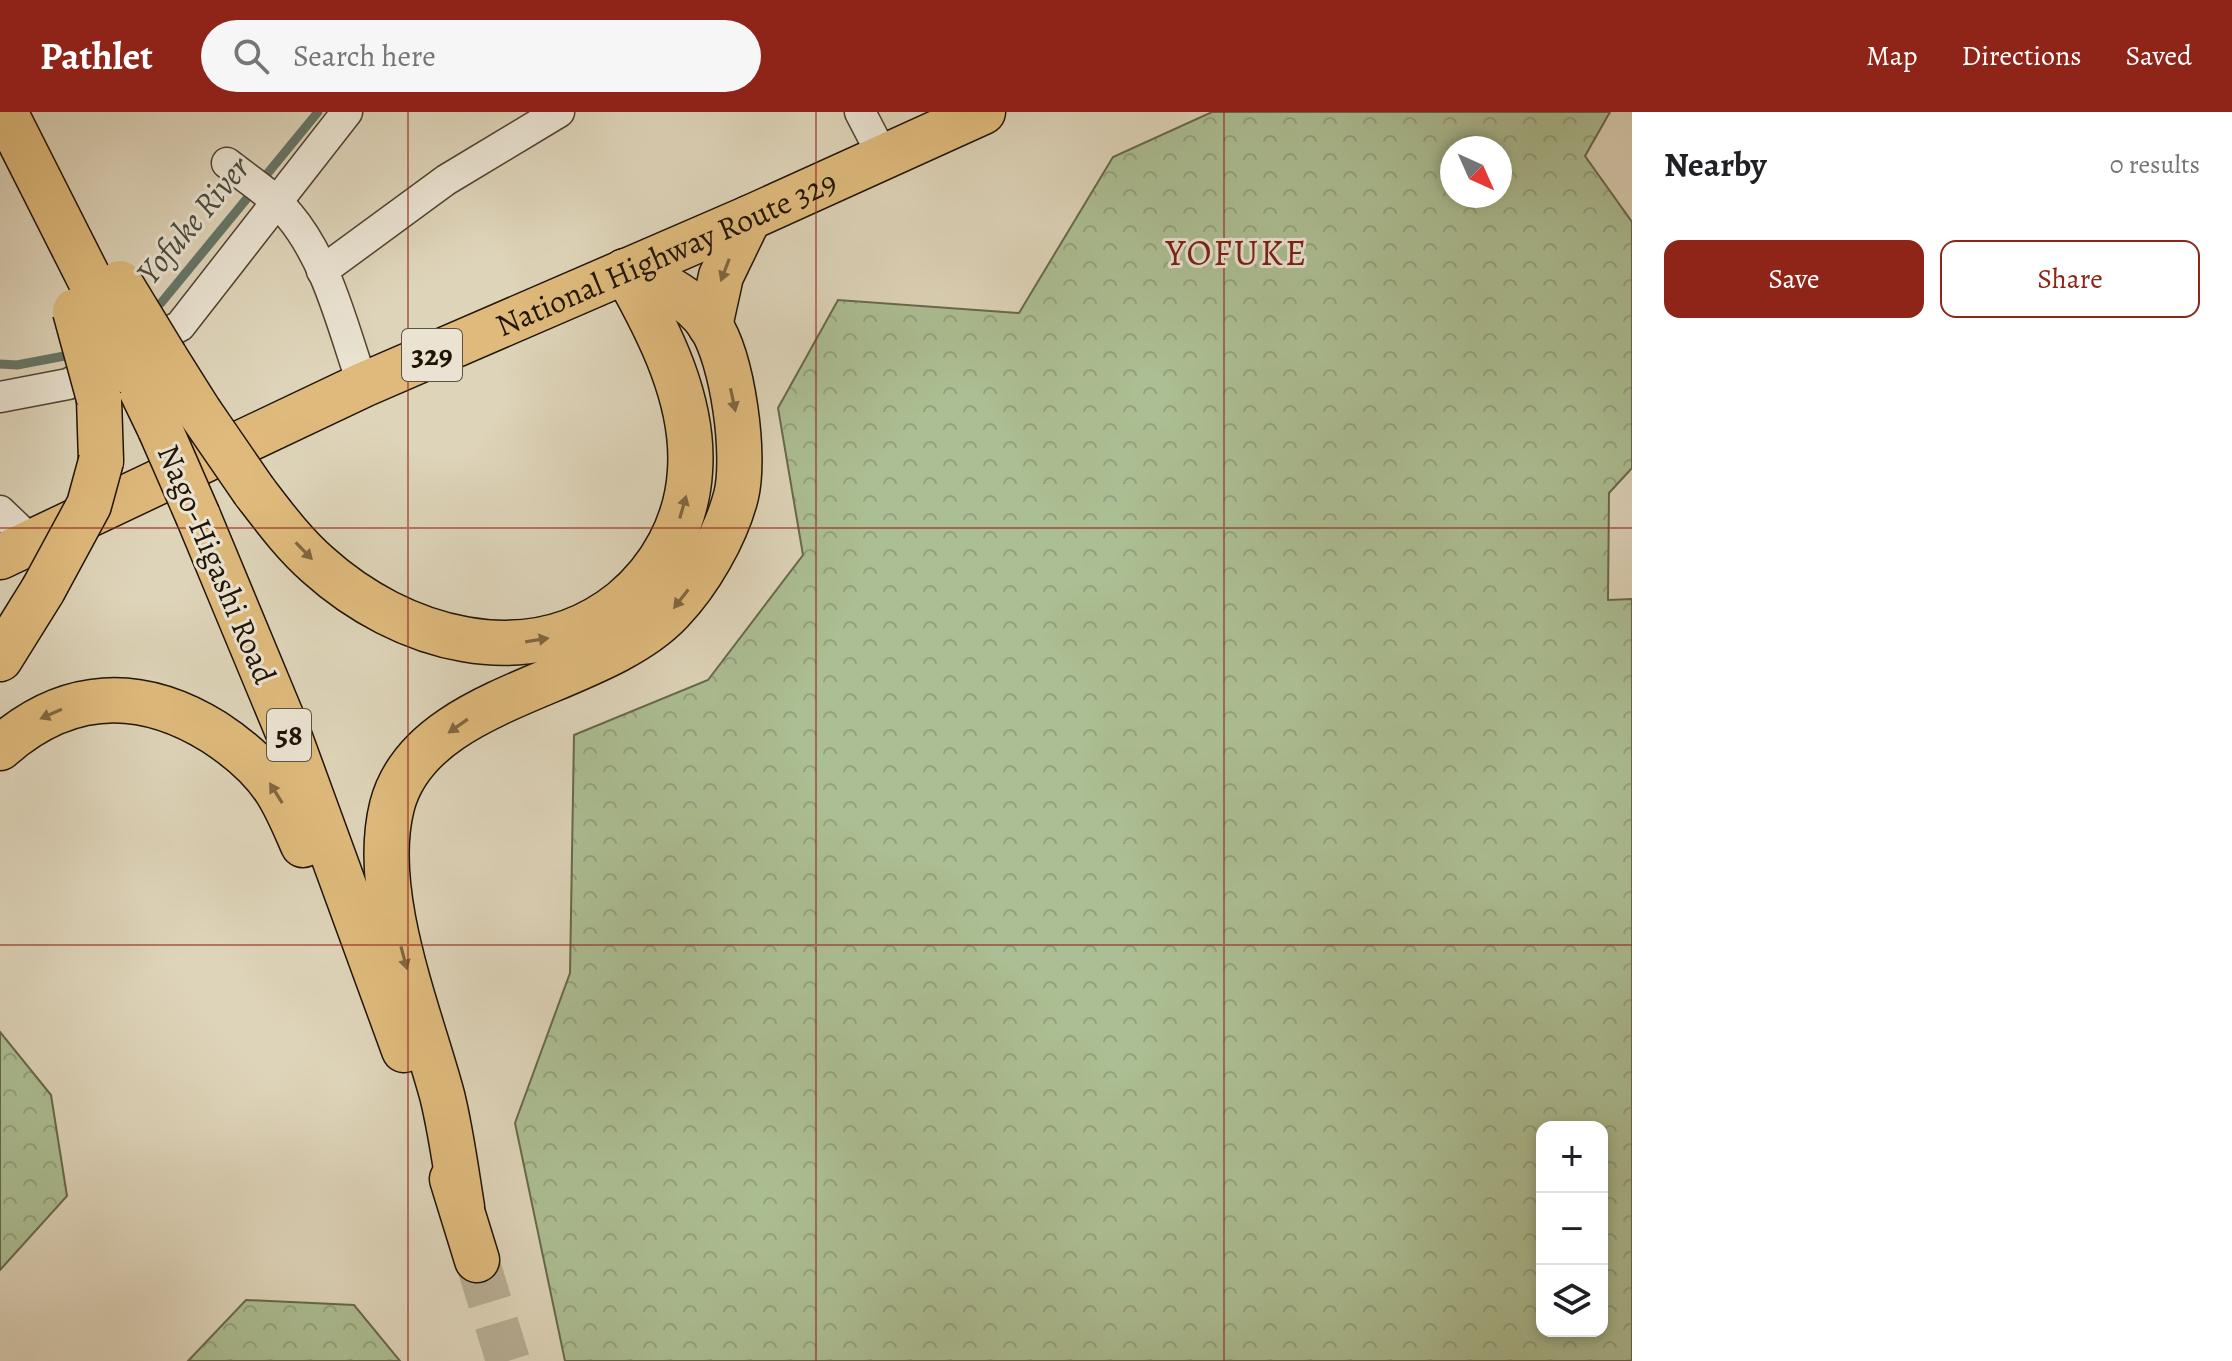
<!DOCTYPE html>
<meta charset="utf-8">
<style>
:root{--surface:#fff;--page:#f6f6f6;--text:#202124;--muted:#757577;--line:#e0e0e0;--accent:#8f2418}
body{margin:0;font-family:Alegreya,serif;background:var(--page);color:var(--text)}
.controls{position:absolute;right:24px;bottom:24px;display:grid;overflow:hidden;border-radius:16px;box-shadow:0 4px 12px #0003}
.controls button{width:72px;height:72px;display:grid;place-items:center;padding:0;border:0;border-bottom:2px solid var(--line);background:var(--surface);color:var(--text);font:40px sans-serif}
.compass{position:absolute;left:1440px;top:24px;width:72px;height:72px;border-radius:50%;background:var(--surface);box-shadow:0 4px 12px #0003;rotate:135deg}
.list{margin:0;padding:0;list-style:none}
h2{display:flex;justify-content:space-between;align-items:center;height:104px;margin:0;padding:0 32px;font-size:34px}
h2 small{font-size:26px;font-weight:400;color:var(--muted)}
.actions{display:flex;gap:16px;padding:24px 32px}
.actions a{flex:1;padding:18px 0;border:2px solid var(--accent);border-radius:16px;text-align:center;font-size:28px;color:var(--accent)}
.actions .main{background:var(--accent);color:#fff}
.icon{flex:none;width:44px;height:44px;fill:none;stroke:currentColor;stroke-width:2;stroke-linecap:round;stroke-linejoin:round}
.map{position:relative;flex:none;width:1632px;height:1249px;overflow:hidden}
header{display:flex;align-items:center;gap:48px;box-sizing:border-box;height:112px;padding:0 40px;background:var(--accent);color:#fff}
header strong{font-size:38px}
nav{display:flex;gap:44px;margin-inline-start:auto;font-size:28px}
.search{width:560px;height:72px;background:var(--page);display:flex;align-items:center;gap:20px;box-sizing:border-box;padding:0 28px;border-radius:44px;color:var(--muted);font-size:30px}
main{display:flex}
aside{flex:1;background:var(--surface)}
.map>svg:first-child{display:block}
.forest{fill:url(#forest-crowns);stroke:#66694c;stroke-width:2;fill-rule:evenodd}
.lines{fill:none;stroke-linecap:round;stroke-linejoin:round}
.stream{stroke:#667668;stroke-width:9}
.highway-tunnel{stroke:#b8ae95;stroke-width:44;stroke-dasharray:44 22;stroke-linecap:butt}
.street-casing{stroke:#504431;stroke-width:33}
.highway-casing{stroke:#201404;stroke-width:47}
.street{stroke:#eae3d2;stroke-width:30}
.highway{stroke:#dfba7c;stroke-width:44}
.highway-bridge-casing{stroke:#201404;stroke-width:47;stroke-linecap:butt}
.highway-bridge{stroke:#dfba7c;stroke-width:44}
.oneway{fill:#806740}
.grid{fill:none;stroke:#8f2418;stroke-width:2;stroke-opacity:0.55}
.labels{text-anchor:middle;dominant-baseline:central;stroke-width:6;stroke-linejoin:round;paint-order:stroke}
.shield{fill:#eae3d2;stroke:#5d5242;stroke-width:2}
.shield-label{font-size:30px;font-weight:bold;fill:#201404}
.street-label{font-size:32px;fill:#201404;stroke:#eae3d2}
.water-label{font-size:34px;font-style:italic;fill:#494d3e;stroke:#eae3d2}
.quarter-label{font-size:36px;letter-spacing:2px;fill:#7a1f14;stroke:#eae3d2}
</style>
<header>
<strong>Pathlet</strong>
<div class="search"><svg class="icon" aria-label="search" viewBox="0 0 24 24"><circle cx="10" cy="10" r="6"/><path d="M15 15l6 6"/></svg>Search here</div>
<nav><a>Map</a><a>Directions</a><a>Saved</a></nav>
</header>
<main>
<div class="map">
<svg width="1632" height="1249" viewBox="0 0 1632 1249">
<defs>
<pattern id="forest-crowns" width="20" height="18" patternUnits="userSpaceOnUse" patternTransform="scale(2)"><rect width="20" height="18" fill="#acbe93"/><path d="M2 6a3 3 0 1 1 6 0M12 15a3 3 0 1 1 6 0" fill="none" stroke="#94a27d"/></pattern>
</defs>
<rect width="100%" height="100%" fill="#ded4b9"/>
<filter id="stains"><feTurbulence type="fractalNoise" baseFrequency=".0025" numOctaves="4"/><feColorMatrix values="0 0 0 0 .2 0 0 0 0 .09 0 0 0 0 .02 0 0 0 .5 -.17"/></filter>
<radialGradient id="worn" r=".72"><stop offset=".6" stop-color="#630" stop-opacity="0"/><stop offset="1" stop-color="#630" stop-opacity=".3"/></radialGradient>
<g class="forest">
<path d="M1212 0H1610L1585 44 1632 110V356L1609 381 1608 488 1632 487V1249H565L515 1011 570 861 574 623 708 568 803 443 778 296 838 188 1019 201 1113 45ZM1452 36H1500V84H1452ZM1542 1015H1602V1219H1542Z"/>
<path d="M0 920 51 983 67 1084 0 1158Z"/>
<path d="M246 1188 354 1193 400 1249H188Z"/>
</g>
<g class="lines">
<g class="stream">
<path d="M150 198 161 191 318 0"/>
<path d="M0 252 17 253 75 242"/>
</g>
<path class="highway-tunnel" d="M477 1148 508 1249"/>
<defs>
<g id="street">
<path d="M860 0 884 46"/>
<path d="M227 51C247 67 273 83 289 103 328 149 343 217 363 273"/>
<path d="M322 159 446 68 559 0"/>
<path d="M0 285 68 272 180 214 347 0"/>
<path d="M0 399 22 420 27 432"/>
</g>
<g id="highway">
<path d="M5 0 97 182"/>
<path d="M710 214 721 164 749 106"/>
<path d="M165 245 199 299"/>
<path d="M134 263 160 317"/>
<path d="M99 287 101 349"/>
<path d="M254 379C274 405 293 431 318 453 400 527 528 565 622 490 661 458 687 411 690 359 695 289 659 219 625 159"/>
<path d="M198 404 289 623 404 938"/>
<path id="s1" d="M0 445 363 273 749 106 983 0"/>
<path d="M0 547 43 478"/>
<path d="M0 636C66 577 140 574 214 620 237 635 261 655 276 678 287 695 295 715 303 733"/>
<path d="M452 1067 477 1148"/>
<path d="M462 1095C456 1058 451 1019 442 983 419 898 370 781 392 694 421 582 600 575 671 499 699 470 726 423 736 384 746 344 733 248 710 213 691 185 656 168 625 159"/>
</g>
</defs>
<use href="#street" class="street-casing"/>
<use href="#highway" class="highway-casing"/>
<use href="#street" class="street"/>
<use href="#highway" class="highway"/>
<defs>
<g id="highway-bridge">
<path d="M120 171 165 245"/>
<path d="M97 182 134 263"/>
<path d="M75 199 99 287"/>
<path d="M199 299 254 379"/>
<path d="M160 317 198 404"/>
<path d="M43 478 89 393 101 349"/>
</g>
</defs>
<use href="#highway-bridge" class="highway-bridge-casing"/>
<use href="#highway-bridge" class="highway-bridge"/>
</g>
<defs><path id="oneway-solid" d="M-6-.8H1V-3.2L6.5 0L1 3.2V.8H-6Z" transform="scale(2)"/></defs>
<g class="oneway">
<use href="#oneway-solid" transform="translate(725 158) rotate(111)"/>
<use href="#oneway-solid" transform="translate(733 288) rotate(78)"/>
<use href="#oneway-solid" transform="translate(683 395) rotate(-74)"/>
<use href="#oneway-solid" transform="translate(304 439) rotate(46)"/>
<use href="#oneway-solid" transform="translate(681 487) rotate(128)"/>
<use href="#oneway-solid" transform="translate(537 528) rotate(-9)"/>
<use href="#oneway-solid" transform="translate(51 602) rotate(156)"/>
<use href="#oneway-solid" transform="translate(458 614) rotate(145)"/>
<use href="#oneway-solid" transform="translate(276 681) rotate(-122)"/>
<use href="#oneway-solid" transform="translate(404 846) rotate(75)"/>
</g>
<path class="grid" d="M408 0V1249M816 0V1249M1224 0V1249M0 416H1632M0 833H1632"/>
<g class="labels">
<g class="shield">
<rect x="402" y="217" width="60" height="52" rx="6"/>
<rect x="267" y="597" width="44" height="52" rx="6"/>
</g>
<g class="shield-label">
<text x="432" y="243">329</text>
<text x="289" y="623">58</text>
</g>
<g class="street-label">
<text stroke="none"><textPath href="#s1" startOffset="732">National Highway Route 329</textPath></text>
<text transform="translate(217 452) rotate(67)">Nago-Higashi Road</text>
</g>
<g class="water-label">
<text transform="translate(193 108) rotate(-50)">Yofuke River</text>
</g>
<g class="quarter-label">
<text x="1237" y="140">YOFUKE</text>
</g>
</g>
<rect width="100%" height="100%" filter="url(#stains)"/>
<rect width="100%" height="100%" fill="url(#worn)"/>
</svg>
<div class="controls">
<button>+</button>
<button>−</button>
<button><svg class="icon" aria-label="layers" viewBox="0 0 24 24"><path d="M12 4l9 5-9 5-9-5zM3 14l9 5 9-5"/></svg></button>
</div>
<svg class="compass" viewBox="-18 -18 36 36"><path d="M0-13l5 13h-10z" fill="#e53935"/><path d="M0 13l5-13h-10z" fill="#757577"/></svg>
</div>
<aside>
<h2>Nearby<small>0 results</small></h2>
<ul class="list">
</ul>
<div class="actions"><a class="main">Save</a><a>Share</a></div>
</aside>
</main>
